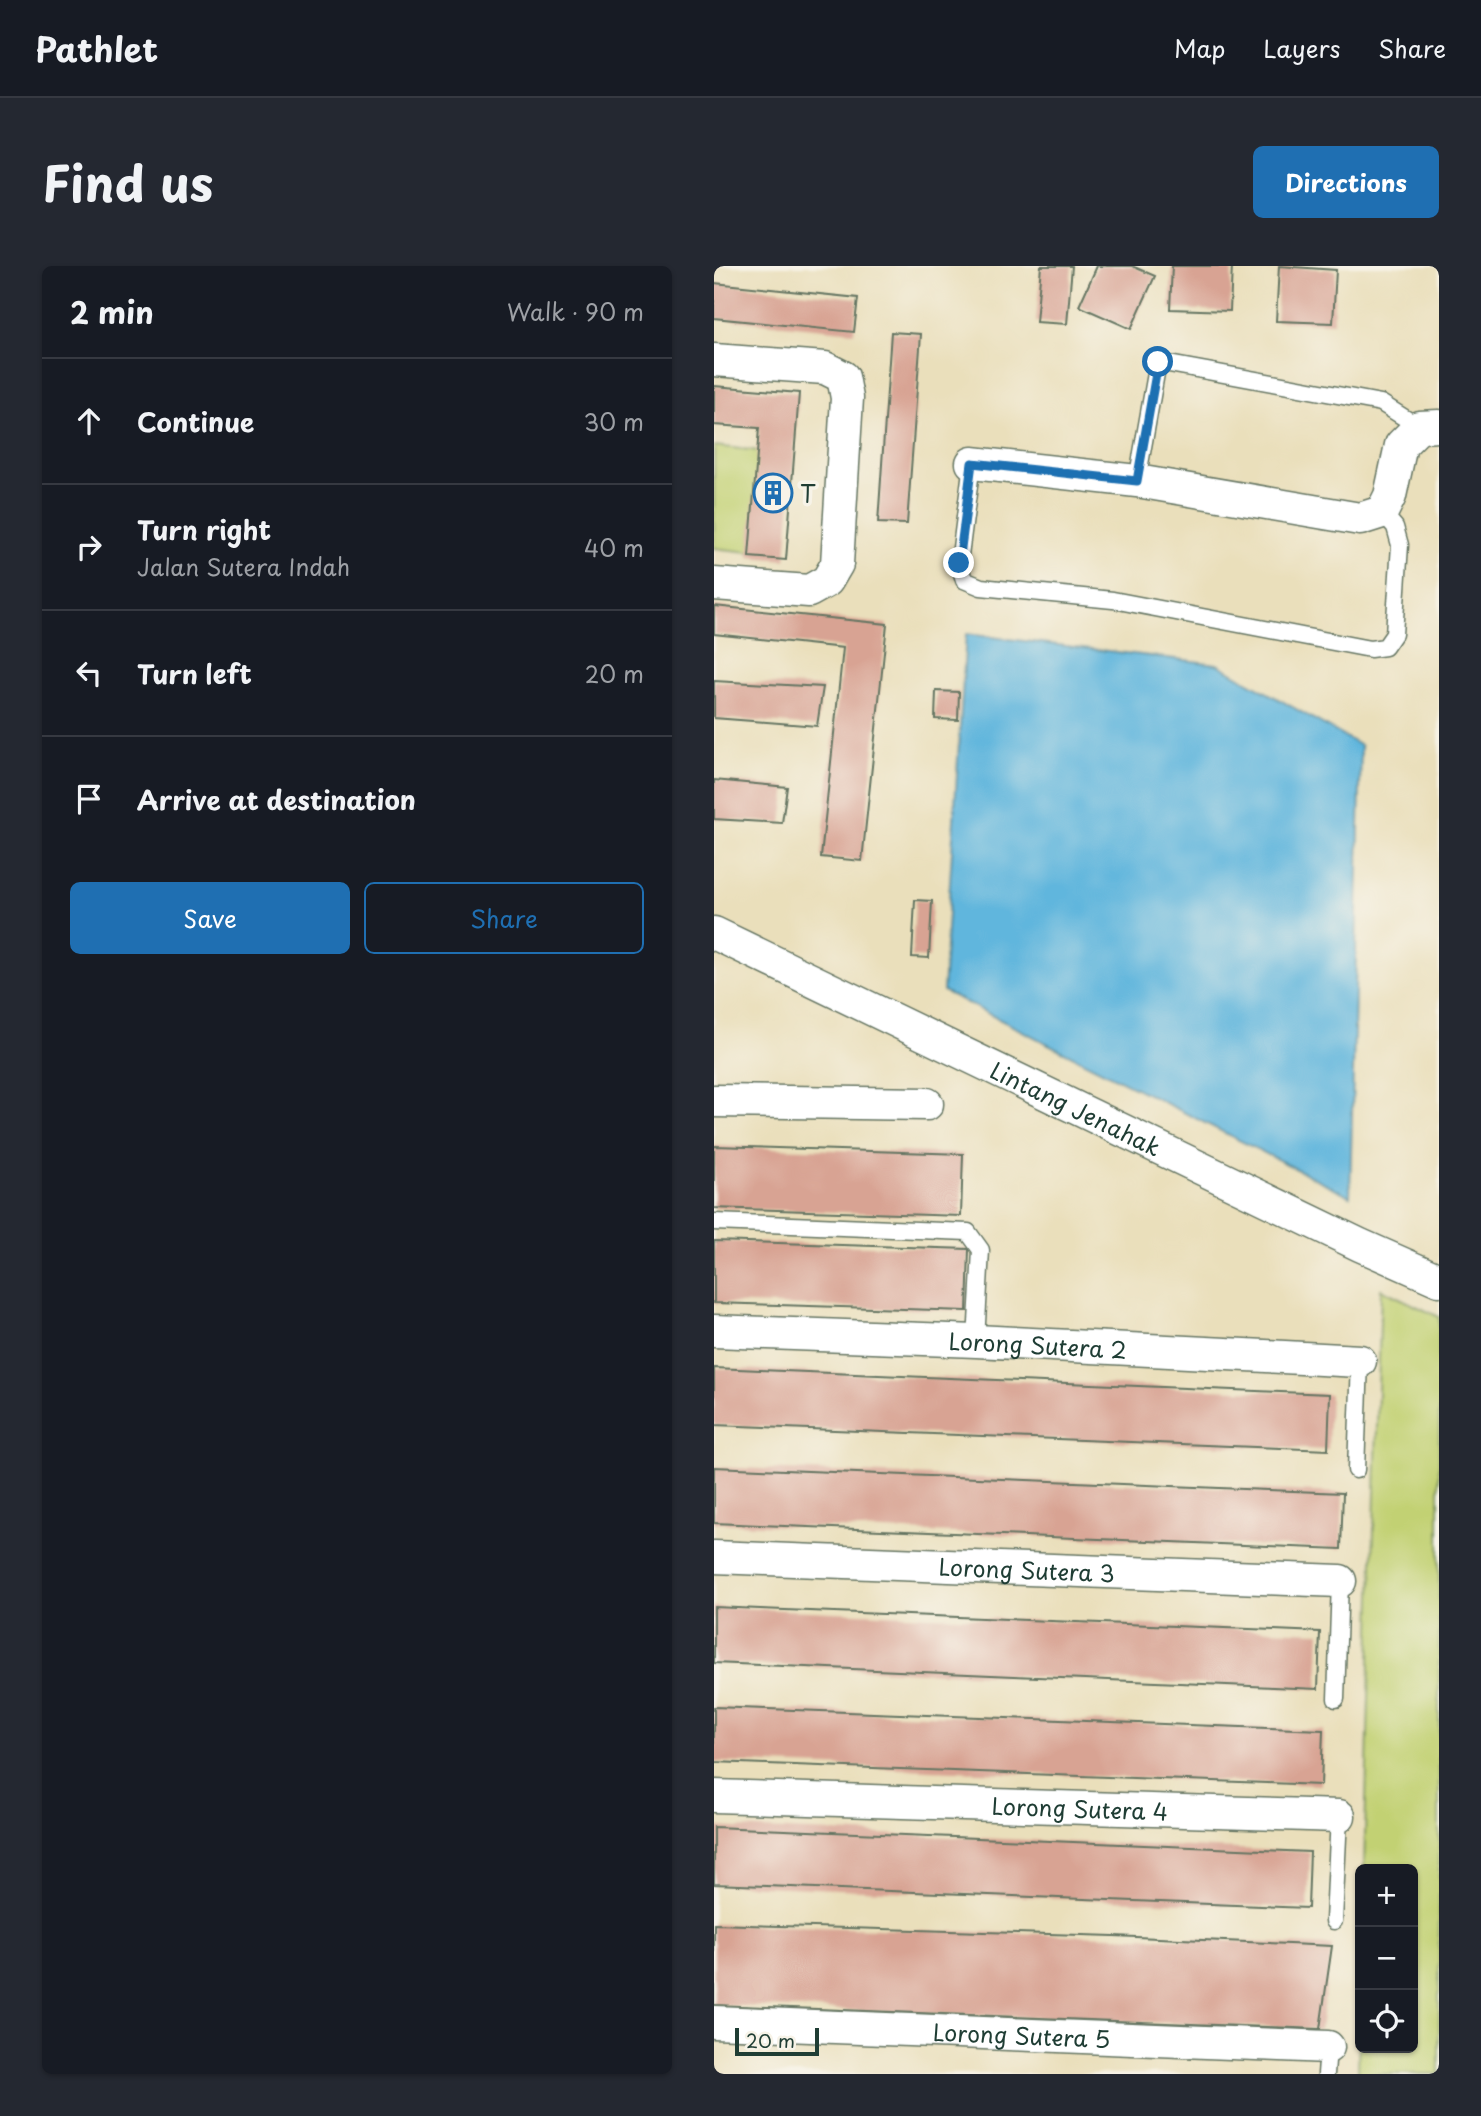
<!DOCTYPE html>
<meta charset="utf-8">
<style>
:root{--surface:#171b24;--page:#242831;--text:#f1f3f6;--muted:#9ea1a6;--line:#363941;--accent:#1f6fb2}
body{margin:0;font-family:"Playpen Sans",sans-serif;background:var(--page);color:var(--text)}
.controls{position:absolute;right:21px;bottom:21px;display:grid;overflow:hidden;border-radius:10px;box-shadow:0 2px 5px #0004}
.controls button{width:63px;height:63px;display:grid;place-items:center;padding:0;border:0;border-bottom:2px solid var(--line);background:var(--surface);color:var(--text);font:35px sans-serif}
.scale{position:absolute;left:21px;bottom:18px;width:84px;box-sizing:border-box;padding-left:7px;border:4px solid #1f3d34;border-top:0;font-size:19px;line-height:24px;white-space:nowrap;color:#1f3d34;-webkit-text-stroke:5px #f7f3e8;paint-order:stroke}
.stop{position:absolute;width:21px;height:21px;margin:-16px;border:5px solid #1f6fb2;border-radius:50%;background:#fff}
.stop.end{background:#1f6fb2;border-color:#fff;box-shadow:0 2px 7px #0008}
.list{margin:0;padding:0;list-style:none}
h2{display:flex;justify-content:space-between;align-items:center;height:91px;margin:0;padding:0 28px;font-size:30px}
h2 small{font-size:23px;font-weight:400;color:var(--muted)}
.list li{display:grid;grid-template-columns:46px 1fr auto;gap:21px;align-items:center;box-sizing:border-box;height:126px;padding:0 28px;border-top:2px solid var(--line)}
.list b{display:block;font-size:26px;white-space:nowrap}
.list p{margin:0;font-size:23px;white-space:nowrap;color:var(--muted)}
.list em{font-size:23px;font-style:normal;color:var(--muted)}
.actions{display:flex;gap:14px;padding:21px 28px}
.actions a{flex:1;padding:16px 0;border:2px solid var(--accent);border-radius:10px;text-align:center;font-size:24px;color:var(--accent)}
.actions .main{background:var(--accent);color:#fff}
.icon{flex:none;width:38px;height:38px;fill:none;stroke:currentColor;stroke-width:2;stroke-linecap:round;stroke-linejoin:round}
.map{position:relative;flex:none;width:725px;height:1808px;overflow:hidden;border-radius:10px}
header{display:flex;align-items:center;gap:42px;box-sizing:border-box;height:98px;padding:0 35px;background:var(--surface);border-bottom:2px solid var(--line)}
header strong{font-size:33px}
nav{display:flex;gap:38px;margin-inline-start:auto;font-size:24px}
.intro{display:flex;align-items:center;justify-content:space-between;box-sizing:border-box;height:168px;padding:0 42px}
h1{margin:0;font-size:49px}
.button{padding:18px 32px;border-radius:10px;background:var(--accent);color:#fff;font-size:24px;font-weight:700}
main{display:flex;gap:42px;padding:0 42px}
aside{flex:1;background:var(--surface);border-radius:10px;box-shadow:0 2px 5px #0004}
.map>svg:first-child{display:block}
.green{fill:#c2d173;stroke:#708754;stroke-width:2}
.water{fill:#60b6dd;stroke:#407a88;stroke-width:2}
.building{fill:#d8a393}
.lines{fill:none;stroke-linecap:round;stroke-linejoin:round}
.lane-casing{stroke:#667663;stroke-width:19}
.street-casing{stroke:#667663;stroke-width:35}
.lane{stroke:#fff;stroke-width:16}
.street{stroke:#fff;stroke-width:32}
.route{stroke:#1f6fb2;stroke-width:9}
.labels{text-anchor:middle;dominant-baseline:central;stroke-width:7;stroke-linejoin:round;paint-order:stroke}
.poi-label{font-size:23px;fill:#1f3d34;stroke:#f7f3e8;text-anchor:start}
.street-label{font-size:23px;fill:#1f3d34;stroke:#f7f3e8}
</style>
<header>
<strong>Pathlet</strong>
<nav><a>Map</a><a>Layers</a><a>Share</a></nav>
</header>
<div class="intro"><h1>Find us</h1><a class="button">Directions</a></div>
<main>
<aside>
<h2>2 min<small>Walk · 90 m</small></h2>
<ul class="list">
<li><svg class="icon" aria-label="ahead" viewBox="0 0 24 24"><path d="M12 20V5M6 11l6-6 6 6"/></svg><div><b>Continue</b></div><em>30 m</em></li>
<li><svg class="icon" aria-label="right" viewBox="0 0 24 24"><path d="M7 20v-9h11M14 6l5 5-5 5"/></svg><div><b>Turn right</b><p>Jalan Sutera Indah</p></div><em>40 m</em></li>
<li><svg class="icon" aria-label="left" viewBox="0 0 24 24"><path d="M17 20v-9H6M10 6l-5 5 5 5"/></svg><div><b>Turn left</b></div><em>20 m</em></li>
<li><svg class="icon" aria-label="arrive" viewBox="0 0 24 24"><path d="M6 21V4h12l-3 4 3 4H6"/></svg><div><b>Arrive at destination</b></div></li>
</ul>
<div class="actions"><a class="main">Save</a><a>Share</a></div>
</aside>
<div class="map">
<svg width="725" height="1808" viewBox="0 0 725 1808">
<rect width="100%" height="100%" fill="#f7f3e8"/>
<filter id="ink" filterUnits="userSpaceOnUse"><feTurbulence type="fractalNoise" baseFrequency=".0143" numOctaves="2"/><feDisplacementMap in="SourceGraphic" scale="14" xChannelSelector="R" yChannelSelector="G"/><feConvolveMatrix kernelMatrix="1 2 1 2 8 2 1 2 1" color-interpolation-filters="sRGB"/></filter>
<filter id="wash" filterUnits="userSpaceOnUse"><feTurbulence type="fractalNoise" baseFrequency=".00686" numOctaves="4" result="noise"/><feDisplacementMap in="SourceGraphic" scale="28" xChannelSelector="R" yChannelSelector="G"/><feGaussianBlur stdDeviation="1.57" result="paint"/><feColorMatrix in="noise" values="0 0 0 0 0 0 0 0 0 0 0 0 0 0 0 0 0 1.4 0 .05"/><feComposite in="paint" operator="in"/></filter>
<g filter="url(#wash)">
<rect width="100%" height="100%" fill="#eadfbb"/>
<g class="green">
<path d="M0 180 54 186 43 287 0 282Z"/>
<path d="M667 1023 725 1051V1808H644L646 1716V1782H699V1603H650Z"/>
</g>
<path class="water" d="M252 368 503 398 647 480 636 930 229 725Z"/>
<g id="blocks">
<g class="building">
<path d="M327 0H358L353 58 322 56Z"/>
<path d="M383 0H418L441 10 417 63 365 40Z"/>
<path d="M458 0H518L516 45 456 43Z"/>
<path d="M565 0 622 4 619 57 562 55Z"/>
<path d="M0 17 144 32 140 66 0 52Z"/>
<path d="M177 66 207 68 193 258 164 257Z"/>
<path d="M0 120 85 127 72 294 35 291 45 162 0 159Z"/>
<path d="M0 340 173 358 148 595 107 591 129 382 0 368Z"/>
<path d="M0 415 109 421 103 460 0 452Z"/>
<path d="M222 425 245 426 244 454 221 453Z"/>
<path d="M0 514 73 521 68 557 0 553Z"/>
<path d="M201 634 218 635 215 692 198 691Z"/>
<path d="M0 880 249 888 247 950 0 942Z"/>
<path d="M0 975 255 983 253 1045 0 1037Z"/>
<path d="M0 1102 616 1128 614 1184 0 1159Z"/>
<path d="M0 1201 629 1227 627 1283 0 1257Z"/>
<path d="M0 1341 606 1366 604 1423 0 1397Z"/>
<path d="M0 1441 609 1464 607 1519 0 1496Z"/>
<path d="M0 1561 596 1586 594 1642 0 1618Z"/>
<path d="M0 1658 400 1670 618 1680 606 1763 0 1739Z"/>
</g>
</g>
</g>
<g filter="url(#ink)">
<use href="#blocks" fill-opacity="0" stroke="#667663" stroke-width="2"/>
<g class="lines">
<defs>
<g id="lane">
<path d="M258 197 245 297 250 314 267 321 399 334 656 383 671 381 680 368 686 279 681 261 668 246"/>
<path d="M423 215 444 96 667 137 705 161"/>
<path d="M0 956 254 966 267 984 262 1075"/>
<path d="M642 1204 646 1095"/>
<path d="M622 1433 626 1315"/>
<path d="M620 1655 625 1550"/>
<path d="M612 1808 614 1781"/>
</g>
<g id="street">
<path d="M0 94 111 102 129 111 133 132 123 298 113 315 95 325 0 318"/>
<path d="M258 197 423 215 646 253 668 246 676 230 687 179 705 161 725 160"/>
<path id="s1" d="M0 667 646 979 725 1014"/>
<path d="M0 835 213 838"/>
<path id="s2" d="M0 1065 262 1075 646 1095"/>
<path id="s3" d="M0 1291 626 1315"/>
<path id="s4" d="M0 1530 625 1550"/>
<path id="s5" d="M0 1756 614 1781"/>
</g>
</defs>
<use href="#lane" class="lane-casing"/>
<use href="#street" class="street-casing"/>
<use href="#lane" class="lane"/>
<use href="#street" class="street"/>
</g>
</g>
<g class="lines" filter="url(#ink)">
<path class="route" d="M245 297 258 197 423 215 444 96"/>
</g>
<defs>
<symbol id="building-ring" viewBox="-11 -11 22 22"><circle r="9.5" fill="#f7f3e8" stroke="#1f6fb2" stroke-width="1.5"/><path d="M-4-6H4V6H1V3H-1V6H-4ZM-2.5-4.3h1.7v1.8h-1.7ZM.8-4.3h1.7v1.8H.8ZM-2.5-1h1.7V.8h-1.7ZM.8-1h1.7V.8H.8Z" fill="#1f6fb2"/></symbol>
</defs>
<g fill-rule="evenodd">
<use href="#building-ring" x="37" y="205" width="44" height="44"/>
</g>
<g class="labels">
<g class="poi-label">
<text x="86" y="227">T</text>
</g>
<g class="street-label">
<text stroke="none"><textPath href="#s1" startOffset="402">Lintang Jenahak</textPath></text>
<text stroke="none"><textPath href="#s2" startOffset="324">Lorong Sutera 2</textPath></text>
<text stroke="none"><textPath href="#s3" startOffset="313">Lorong Sutera 3</textPath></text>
<text stroke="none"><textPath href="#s4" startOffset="366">Lorong Sutera 4</textPath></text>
<text stroke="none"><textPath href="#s5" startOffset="308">Lorong Sutera 5</textPath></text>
</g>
</g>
</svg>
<div class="controls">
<button>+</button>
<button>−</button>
<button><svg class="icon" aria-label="locate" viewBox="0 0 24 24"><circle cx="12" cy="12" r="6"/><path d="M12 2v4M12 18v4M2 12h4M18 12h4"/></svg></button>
</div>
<div class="scale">20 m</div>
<div class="stop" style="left:444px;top:96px"></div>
<div class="stop end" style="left:245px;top:297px"></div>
</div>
</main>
